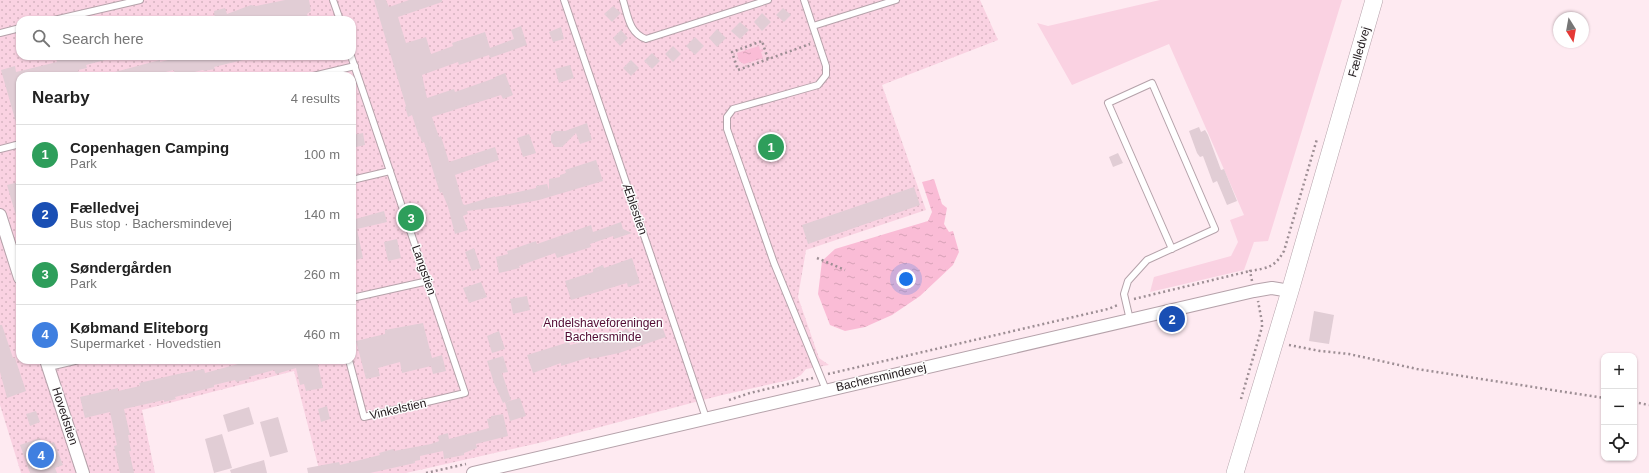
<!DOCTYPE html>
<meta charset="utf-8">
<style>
:root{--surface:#fff;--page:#f2f2f2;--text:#222;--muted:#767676;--line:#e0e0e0;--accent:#356f88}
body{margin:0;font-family:Arial,sans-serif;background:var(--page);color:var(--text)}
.controls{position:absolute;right:12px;bottom:12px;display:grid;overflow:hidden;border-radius:8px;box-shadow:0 1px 3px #0004}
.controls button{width:36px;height:36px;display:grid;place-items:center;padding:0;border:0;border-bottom:1px solid var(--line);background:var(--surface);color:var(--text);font:20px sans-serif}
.compass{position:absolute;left:1553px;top:12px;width:36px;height:36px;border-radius:50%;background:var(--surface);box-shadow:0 1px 3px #0004;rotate:169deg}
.you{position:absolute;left:906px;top:279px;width:14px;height:14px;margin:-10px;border:3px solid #fff;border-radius:50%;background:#1a73e8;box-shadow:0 0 0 6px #1a73e833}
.badge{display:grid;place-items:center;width:26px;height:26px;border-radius:50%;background:var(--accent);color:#fff;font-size:13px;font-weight:700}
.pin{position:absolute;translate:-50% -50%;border:2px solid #fff;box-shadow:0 1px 4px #0006}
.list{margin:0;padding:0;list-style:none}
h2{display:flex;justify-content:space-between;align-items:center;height:52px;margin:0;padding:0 16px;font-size:17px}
h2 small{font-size:13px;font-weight:400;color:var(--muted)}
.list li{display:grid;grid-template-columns:26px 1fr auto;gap:12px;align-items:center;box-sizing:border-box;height:60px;padding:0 16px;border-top:1px solid var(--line)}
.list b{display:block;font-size:15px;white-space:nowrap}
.list p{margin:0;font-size:13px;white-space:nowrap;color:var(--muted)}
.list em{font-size:13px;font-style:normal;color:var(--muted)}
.icon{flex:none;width:22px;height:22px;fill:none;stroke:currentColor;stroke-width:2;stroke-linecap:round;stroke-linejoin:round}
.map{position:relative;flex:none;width:1649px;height:473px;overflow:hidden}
.search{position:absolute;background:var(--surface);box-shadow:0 1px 3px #0004;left:16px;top:16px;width:340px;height:44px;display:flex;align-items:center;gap:10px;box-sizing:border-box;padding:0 14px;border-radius:12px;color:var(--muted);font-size:15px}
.panel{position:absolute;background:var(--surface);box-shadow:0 1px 3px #0004;left:16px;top:72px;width:340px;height:292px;border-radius:12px}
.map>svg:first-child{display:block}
.grass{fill:#fad2e2}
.park{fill:url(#park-dots);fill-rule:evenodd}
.water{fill:url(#water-ripples)}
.building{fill:#e1cdd5}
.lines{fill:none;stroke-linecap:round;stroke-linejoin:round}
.lane-casing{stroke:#b5a2aa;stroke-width:8}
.street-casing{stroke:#b5a2aa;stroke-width:14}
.secondary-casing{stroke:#b5a2aa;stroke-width:18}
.path{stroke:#9d8e94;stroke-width:2.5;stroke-dasharray:2 3;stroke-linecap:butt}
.lane{stroke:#fff;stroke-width:6}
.street{stroke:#fff;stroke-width:12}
.secondary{stroke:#fff;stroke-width:17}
.labels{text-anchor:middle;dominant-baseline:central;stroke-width:3;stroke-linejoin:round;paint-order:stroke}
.street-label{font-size:12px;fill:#20191c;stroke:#fdfdfd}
.park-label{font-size:12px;fill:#510b33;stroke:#fdfdfd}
</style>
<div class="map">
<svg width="1649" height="473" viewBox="0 0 1649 473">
<defs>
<pattern id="park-dots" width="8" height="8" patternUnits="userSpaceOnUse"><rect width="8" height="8" fill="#fad2e2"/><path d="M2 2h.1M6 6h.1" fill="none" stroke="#d6b4c1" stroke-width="1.8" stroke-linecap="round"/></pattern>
<pattern id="water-ripples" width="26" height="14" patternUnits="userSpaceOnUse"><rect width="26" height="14" fill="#fabcd6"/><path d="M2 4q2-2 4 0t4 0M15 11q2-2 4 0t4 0" fill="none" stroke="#d6a1b7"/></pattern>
</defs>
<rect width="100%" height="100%" fill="#feeaf1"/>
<path class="grass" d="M1160 0H1342L1268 241 1254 242 1244 270 1150 292 1154 277 1231 256 1238 242 1230 220 1244 215 1169 44 1072 85 1037 23 1048 26Z"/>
<path class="park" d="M0 0H980L998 40 882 85 926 210 806 250 798 297 819 358 829 365 806 369 801 375 794 379 722 395 543 442 406 473H320L294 371 142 410 155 473H21L0 405ZM20 20H352V56H20ZM20 76H352V360H20Z"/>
<g class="water">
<path d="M759 46 760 50 762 49 763 51 761 52 763 58 744 64 739 61 737 53Z"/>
<path d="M934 179 942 204 947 208 944 224 949 232 953 231 959 252 953 265 920 296 892 315 865 327 845 331 830 325 818 294 822 261 835 249 928 221 932 212 922 182Z"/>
</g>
<g class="building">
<path d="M285 0H309L311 11 307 14 309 20H215L214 11 225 8 227 14 251 5 256 6Z"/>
<path d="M374 0H386L389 7 409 0H442V2L398 17 406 43 426 37 431 54 453 46 452 43 485 32 490 48 514 39 511 30 521 26 527 45 490 58 489 55 459 65 458 62 422 75 427 98 454 89 455 92 495 78V77L505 73 513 95 503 99 501 95 432 117 439 137 441 136 449 162 495 147 499 160 455 175 463 204 465 205 495 196V197L536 188V186L547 184 549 190V179L560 177V175L566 173 565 170 596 160 603 181 539 200 508 206 467 211 468 214 463 216 468 230 455 234 448 207 442 192 440 193 424 142 422 143 420 136 419 137 412 115 408 117 405 107 406 106Z"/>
<path d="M613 6 621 13 612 22 604 14Z"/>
<path d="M783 8 791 15 784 22 776 15Z"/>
<path d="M762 13 771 22 762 31 754 22Z"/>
<path d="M740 22 749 30 740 39 731 31Z"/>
<path d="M561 27 564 39 553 42 549 32Z"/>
<path d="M717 29 726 38 717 47 709 38Z"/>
<path d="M621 30 628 38 620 46 613 38Z"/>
<path d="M695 37 704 46 695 55 686 46Z"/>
<path d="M673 46 681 54 673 62 665 54Z"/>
<path d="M652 53 660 61 652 69 644 61Z"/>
<path d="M55 56H105V60L86 65 87 68 78 70 80 76H20V126H17L1 70 15 66 16 72 57 62Z"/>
<path d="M184 56H242L243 60 214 67 215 69 204 71 203 70 177 76H175L174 70 148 76H116L115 72 160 60V62Z"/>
<path d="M631 60 639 68 631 76 623 68Z"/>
<path d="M570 65 574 78 559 83 555 69Z"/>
<path d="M587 123 592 140 580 144 576 133 562 147H555L551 142V135L555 131H565Z"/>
<path d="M1199 127 1201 132 1205 130 1208 135 1221 170 1224 169 1237 201 1227 205 1217 181 1213 183 1203 156 1200 157 1197 153 1189 131Z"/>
<path d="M363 133 365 145 352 148V135Z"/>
<path d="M529 134 536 153 523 157 517 138Z"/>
<path d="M1118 153 1123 163 1113 167 1109 157Z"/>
<path d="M19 182 20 187V218L17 219 7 185Z"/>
<path d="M914 187 920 205 808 244 802 225Z"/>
<path d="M384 211 387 222 357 229 363 258 352 261V220Z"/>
<path d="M621 222 623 229 632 233 614 239 613 236 590 244 591 247 557 258 555 253 519 266 520 268 499 273 496 257 508 254 507 251 536 241 537 244 591 225 593 232Z"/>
<path d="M397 239 401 258 388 261 384 242Z"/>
<path d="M474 248 481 268 472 271 465 252Z"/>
<path d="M632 258 640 283 628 287 627 283 571 300 565 281 593 272V269L603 265 604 268Z"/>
<path d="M481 282 487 297 469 303 463 288Z"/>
<path d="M527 296 530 310 513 314 510 299Z"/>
<path d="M1314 311 1334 315 1329 344 1309 341Z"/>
<path d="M660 321 666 337 619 353 591 359 590 357 561 366V363L533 373 527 355 569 342 570 345 614 335V334L628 329 629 332Z"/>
<path d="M423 323 432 358 442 355 446 371 433 374 431 366 402 373 400 362 378 368 380 376 366 379 356 341 385 334V330Z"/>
<path d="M0 325H2L13 358H15L26 391 7 398 0 372Z"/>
<path d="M499 331 505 349 492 353 487 336Z"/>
<path d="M503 356 508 372 502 373 511 400 505 402 520 398 526 416 510 421 505 402 503 403 494 383 487 361Z"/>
<path d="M249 360H317L323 388 306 391 304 384 300 385 296 368 276 374 274 370 249 377V379L236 382 235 380 214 385V387L175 397 176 399 164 402V400L124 409 130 435H128L131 451H129L134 473H120L114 446 117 445 110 412 85 418 80 397 118 388V391L140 386 139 383 178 374 204 369 205 373 249 361Z"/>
<path d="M327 406 330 419 321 422 318 409Z"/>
<path d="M249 407 254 424 228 432 223 415Z"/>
<path d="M36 411 40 422 30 426 26 414Z"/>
<path d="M503 414 508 436 476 444 477 448 464 453V455L444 459 443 451 420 456V460L415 461V463L370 473H308L307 468 339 462 340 465 380 455 379 453 393 449 394 451 431 444 439 441 438 436 448 433 449 439 489 428 487 419 491 418V416Z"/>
<path d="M278 417 288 452 270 457 260 422Z"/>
<path d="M222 434 232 468 214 473 205 439Z"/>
<path d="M40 438 43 446 54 442 63 465 55 468 57 473H30L20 445Z"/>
<path d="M264 460 267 473H231L230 470Z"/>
</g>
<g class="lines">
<defs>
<g id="lane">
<path d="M333 0 340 20"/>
<path d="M564 0 706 418"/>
<path d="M623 0C628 16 629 33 646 39L768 0"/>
<path d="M804 0 826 66V75L818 85 733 109 727 117V129L774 263 826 390"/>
<path d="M54 20 140 0"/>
<path d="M813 26 896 0"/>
<path d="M0 33 20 28"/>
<path d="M313 76 355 66"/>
<path d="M0 149 20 144"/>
<path d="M352 180 390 171"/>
<path d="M352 298 428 281"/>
<path d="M1130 320 1124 294 1128 281 1147 260 1215 229 1152 83 1108 103 1172 249"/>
<path d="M349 360 364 417 465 393 351 56"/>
<path d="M49 367 79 360"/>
</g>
<g id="street">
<path d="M0 215 20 278"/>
<path d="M46 360 83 473"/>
<path d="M473 473 1254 291 1272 288 1290 291"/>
</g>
<path id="secondary" d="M1235 473 1290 291 1374 0"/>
</defs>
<use href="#lane" class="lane-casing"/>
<use href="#street" class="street-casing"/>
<use href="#secondary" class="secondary-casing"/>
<g class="path">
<path d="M768 59 762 41 732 52 738 70 810 44"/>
<path d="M817 258 845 270"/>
<path d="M1252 281 1250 271C1268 268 1275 267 1284 251L1317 139"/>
<path d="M1134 299 1250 271"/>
<path d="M1289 345 1320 351 1349 354 1417 369 1604 398"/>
<path d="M828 374 1108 309 1118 305"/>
<path d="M1241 399 1262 327V322L1258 301"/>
<path d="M729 400 750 393 813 378"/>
<path d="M1634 402 1649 405"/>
<path d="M426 473 466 464"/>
</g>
<use href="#lane" class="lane"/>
<use href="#street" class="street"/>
<use href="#secondary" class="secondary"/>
</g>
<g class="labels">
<g class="street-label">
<text transform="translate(1359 52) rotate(-74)">Fælledvej</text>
<text transform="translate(635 209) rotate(71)">Æblestien</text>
<text transform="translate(424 270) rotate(71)">Langstien</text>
<text transform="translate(881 377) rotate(-13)">Bachersmindevej</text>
<text transform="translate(398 409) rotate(-13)">Vinkelstien</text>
<text transform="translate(65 416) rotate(72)">Hovedstien</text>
</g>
<g class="park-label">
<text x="603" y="323">Andelshaveforeningen<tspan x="603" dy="14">Bachersminde</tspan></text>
</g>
</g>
</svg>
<div class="controls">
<button>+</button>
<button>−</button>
<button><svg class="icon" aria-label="locate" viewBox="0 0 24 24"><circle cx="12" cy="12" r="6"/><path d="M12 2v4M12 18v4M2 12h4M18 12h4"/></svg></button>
</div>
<svg class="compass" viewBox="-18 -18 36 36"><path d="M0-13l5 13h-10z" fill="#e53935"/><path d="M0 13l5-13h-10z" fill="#767676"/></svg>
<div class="you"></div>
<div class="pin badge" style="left:771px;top:147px;background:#2e9e5b">1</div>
<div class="pin badge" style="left:1172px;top:319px;background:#1a4fb4">2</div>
<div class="pin badge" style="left:411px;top:218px;background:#2e9e5b">3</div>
<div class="pin badge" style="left:41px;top:455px;background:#3f7fe0">4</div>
<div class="search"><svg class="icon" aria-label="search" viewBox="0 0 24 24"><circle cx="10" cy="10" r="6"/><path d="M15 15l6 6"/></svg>Search here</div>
<section class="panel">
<h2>Nearby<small>4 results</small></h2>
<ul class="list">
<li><span class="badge" style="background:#2e9e5b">1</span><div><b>Copenhagen Camping</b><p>Park</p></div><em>100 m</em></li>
<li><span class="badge" style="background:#1a4fb4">2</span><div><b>Fælledvej</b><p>Bus stop · Bachersmindevej</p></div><em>140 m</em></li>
<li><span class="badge" style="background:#2e9e5b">3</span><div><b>Søndergården</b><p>Park</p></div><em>260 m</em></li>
<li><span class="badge" style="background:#3f7fe0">4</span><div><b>Købmand Eliteborg</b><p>Supermarket · Hovedstien</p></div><em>460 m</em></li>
</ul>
</section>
</div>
